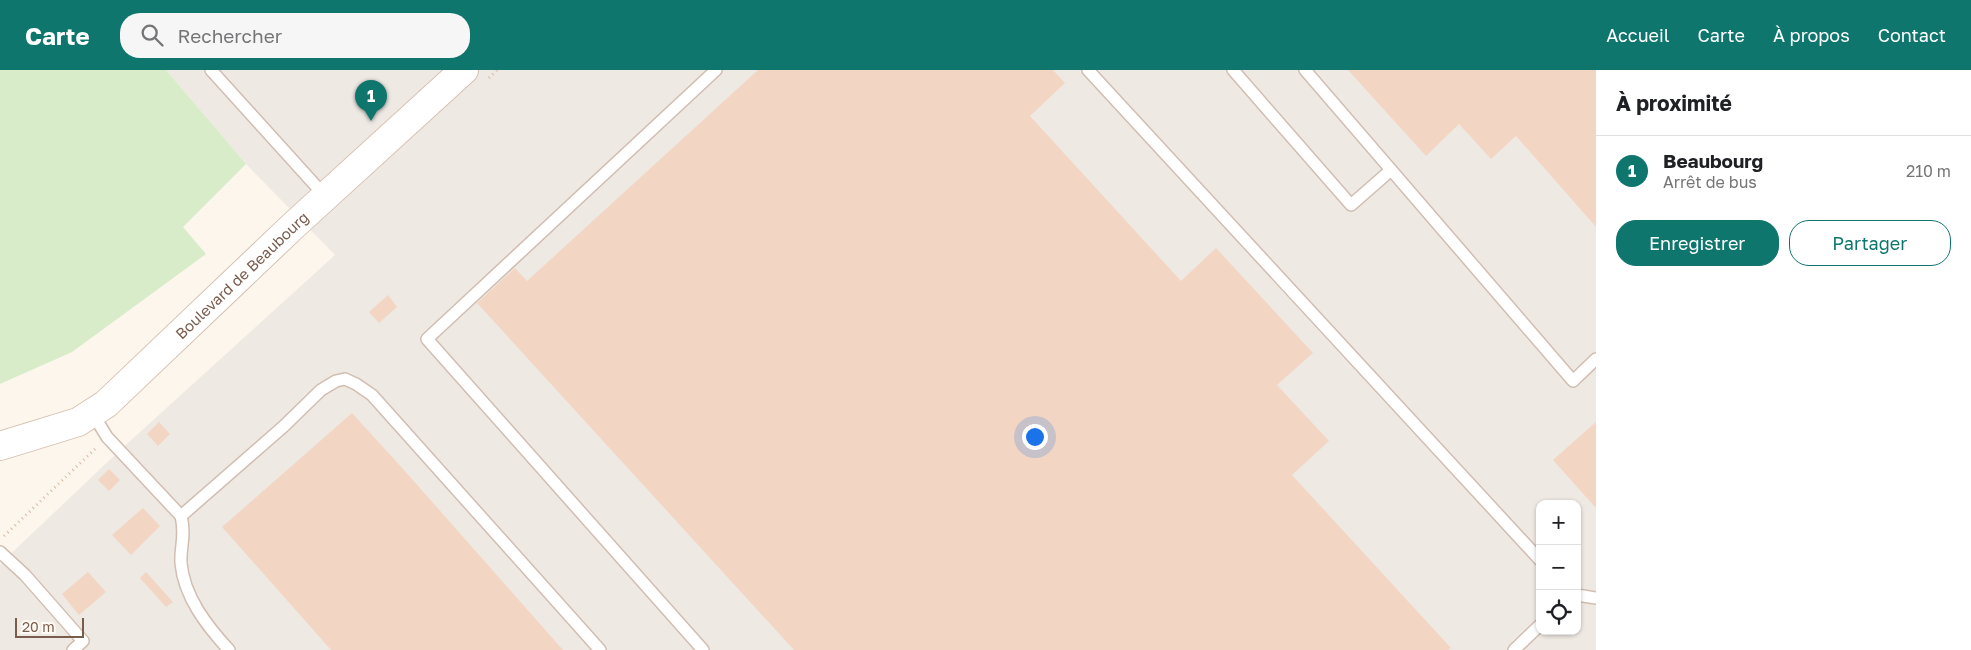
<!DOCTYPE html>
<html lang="fr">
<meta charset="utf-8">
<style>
:root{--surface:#fff;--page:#f6f6f6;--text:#202124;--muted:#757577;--line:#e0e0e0;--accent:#0f766e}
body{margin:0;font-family:"Golos Text",sans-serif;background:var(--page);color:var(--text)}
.controls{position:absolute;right:15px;bottom:15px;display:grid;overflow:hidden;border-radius:10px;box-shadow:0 1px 4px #0004}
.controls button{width:45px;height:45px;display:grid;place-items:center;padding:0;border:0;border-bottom:1px solid var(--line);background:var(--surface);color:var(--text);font:25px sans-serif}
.scale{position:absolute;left:15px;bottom:12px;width:69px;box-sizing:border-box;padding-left:5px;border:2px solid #7a5c4d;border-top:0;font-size:14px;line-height:18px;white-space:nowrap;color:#7a5c4d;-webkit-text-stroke:4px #fffaf3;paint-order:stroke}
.you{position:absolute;left:1034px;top:366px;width:18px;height:18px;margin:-12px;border:4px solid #fff;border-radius:50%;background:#1a73e8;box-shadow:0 0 0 8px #1a73e833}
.badge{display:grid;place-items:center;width:32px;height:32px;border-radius:50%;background:var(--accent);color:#fff;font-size:16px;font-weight:700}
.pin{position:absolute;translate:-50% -41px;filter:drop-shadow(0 1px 2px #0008)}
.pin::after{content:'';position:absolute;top:26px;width:18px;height:15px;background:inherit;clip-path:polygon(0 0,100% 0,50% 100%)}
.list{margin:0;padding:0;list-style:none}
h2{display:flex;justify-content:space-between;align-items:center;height:65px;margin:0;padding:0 20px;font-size:21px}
h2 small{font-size:16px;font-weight:400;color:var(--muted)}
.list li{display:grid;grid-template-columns:32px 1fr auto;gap:15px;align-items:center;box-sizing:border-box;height:70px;padding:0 20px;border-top:1px solid var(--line)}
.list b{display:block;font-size:19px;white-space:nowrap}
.list p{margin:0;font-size:16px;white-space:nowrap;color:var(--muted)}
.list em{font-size:16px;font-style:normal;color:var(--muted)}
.actions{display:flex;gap:10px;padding:15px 20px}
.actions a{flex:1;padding:11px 0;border:1px solid var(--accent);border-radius:20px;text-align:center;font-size:18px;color:var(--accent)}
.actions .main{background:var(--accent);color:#fff}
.icon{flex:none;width:28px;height:28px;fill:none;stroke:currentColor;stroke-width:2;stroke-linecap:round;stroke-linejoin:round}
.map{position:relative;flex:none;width:1596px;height:580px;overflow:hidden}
header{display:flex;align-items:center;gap:30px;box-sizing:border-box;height:70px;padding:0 25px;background:var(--accent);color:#fff}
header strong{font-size:24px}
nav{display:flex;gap:28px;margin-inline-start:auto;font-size:18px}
.search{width:350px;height:45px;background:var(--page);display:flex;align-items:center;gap:12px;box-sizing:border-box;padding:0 18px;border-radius:20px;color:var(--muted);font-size:19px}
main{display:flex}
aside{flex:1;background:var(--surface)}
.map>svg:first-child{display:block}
.industrial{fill:#efe9e4;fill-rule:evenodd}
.green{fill:#d8ecc9}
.building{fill:#f3d5c3}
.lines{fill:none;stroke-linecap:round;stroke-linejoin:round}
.lane-casing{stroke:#d1beb0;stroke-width:14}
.secondary-casing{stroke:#d6c0b0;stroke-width:30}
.path{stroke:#d9b8a5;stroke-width:3;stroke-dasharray:1 4;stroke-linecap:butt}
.lane{stroke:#fff;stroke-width:11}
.secondary{stroke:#fff;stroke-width:28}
.labels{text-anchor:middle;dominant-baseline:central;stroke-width:4.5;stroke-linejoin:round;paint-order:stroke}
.street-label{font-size:15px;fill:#7a5c4d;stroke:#fffaf3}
</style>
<header>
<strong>Carte</strong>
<div class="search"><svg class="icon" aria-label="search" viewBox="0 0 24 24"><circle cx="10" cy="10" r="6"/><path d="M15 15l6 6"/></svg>Rechercher</div>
<nav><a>Accueil</a><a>Carte</a><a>À propos</a><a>Contact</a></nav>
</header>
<main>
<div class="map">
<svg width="1596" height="580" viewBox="0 0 1596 580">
<rect width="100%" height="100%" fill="#fdf6ec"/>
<path class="industrial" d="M166 0H1596V580H0V494L118 382 335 185 246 94ZM1540 434H1577V561H1540Z"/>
<path class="green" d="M0 0H166L246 94 183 157 206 184 72 282 0 314Z"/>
<g class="building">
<path d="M758 0H1053L1065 13 1030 46 1181 211 1216 178 1313 283 1277 315 1329 371 1292 405 1451 578 1448 580H794L477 233 515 198 527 211Z"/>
<path d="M1348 0H1596V157L1516 66 1491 89 1459 54 1426 86Z"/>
<path d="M388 225 397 237 379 253 369 242Z"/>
<path d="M352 343 404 400 563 580H331L222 457Z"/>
<path d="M159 352 170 364 158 376 147 364Z"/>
<path d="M1596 352V438L1553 390Z"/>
<path d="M109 399 120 410 109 421 98 410Z"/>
<path d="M143 438 160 456 131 485 112 465Z"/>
<path d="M88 502 106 522 79 545 62 524Z"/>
<path d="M146 502 173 532 166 537 140 508Z"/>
</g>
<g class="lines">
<defs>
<g id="lane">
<path d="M211 0 325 126"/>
<path d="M1088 0 1540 490"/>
<path d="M1233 0 1351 135 1391 100"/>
<path d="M1305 0 1573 311 1596 289"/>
<path d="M93 344 107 367 181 446C186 466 180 476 181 493 184 527 207 556 229 580"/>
<path d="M181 446 284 356 321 320 336 311 345 309 356 314 372 325 600 580"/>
<path d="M0 482 25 505 83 571 73 580"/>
<path d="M1577 525 1596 528"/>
<path d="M703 580 427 269 716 0"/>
<path d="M1514 580 1540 555"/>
</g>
<g id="secondary">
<path id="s1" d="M0 376 78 352 106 334 293 156 464 0"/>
</g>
</defs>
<use href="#lane" class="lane-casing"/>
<use href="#secondary" class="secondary-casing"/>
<g class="path">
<path d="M489 8 497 0"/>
<path d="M4 466 95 379"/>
</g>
<use href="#lane" class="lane"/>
<use href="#secondary" class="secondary"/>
</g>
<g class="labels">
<g class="street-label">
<text stroke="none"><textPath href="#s1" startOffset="302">Boulevard de Beaubourg</textPath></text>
</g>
</g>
</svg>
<div class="controls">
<button>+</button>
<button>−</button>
<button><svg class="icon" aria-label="locate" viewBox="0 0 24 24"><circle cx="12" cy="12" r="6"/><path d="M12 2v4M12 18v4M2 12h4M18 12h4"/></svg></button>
</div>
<div class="scale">20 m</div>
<div class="you"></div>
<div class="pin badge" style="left:371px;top:51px">1</div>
</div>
<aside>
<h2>À proximité<small></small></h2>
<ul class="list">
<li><span class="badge">1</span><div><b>Beaubourg</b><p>Arrêt de bus</p></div><em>210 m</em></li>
</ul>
<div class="actions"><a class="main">Enregistrer</a><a>Partager</a></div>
</aside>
</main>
